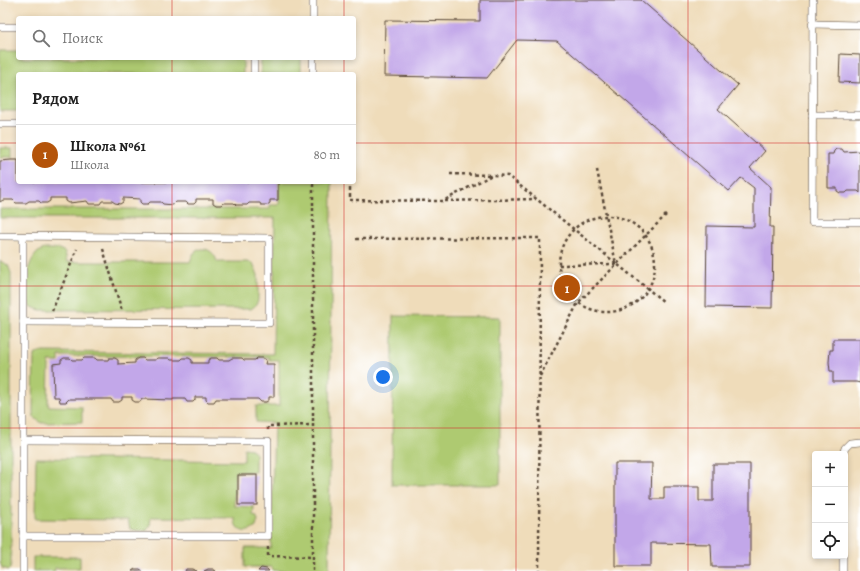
<!DOCTYPE html>
<html lang="ru">
<meta charset="utf-8">
<style>
:root{--surface:#fff;--page:#f6f6f6;--text:#222;--muted:#767676;--line:#e0e0e0;--accent:#b45309}
body{margin:0;font-family:Alegreya,serif;background:var(--page);color:var(--text)}
.controls{position:absolute;right:12px;bottom:12px;display:grid;overflow:hidden;border-radius:4px;box-shadow:0 2px 6px #0003}
.controls button{width:36px;height:36px;display:grid;place-items:center;padding:0;border:0;border-bottom:1px solid var(--line);background:var(--surface);color:var(--text);font:20px sans-serif}
.you{position:absolute;left:383px;top:377px;width:14px;height:14px;margin:-10px;border:3px solid #fff;border-radius:50%;background:#1a73e8;box-shadow:0 0 0 6px #1a73e833}
.badge{display:grid;place-items:center;width:26px;height:26px;border-radius:50%;background:var(--accent);color:#fff;font-size:13px;font-weight:700}
.pin{position:absolute;translate:-50% -50%;border:2px solid #fff;box-shadow:0 1px 4px #0006}
.list{margin:0;padding:0;list-style:none}
h2{display:flex;justify-content:space-between;align-items:center;height:52px;margin:0;padding:0 16px;font-size:17px}
h2 small{font-size:13px;font-weight:400;color:var(--muted)}
.list li{display:grid;grid-template-columns:26px 1fr auto;gap:12px;align-items:center;box-sizing:border-box;height:60px;padding:0 16px;border-top:1px solid var(--line)}
.list b{display:block;font-size:15px;white-space:nowrap}
.list p{margin:0;font-size:13px;white-space:nowrap;color:var(--muted)}
.list em{font-size:13px;font-style:normal;color:var(--muted)}
.icon{flex:none;width:22px;height:22px;fill:none;stroke:currentColor;stroke-width:2;stroke-linecap:round;stroke-linejoin:round}
.map{position:relative;flex:none;width:860px;height:571px;overflow:hidden}
.search{position:absolute;background:var(--surface);box-shadow:0 2px 6px #0003;left:16px;top:16px;width:340px;height:44px;display:flex;align-items:center;gap:10px;box-sizing:border-box;padding:0 14px;border-radius:4px;color:var(--muted);font-size:15px}
.panel{position:absolute;background:var(--surface);box-shadow:0 2px 6px #0003;left:16px;top:72px;width:340px;height:112px;border-radius:4px}
.map>svg:first-child{display:block}
.green{fill:#aeca71;stroke:#747a48}
.building{fill:#c2a7e9}
.lines{fill:none;stroke-linecap:round;stroke-linejoin:round}
.lane-casing{stroke:#564535;stroke-width:8}
.path{stroke:#564535;stroke-width:2.5;stroke-dasharray:3 3;stroke-linecap:butt}
.lane{stroke:#fff;stroke-width:7}
.grid{fill:none;stroke:#d62828;stroke-width:1;stroke-opacity:0.55}
</style>
<div class="map">
<svg width="860" height="571" viewBox="0 0 860 571">
<rect width="100%" height="100%" fill="#fff"/>
<filter id="ink" filterUnits="userSpaceOnUse"><feTurbulence type="fractalNoise" baseFrequency=".025" numOctaves="2"/><feDisplacementMap in="SourceGraphic" scale="8" xChannelSelector="R" yChannelSelector="G"/><feConvolveMatrix kernelMatrix="1 2 1 2 8 2 1 2 1" color-interpolation-filters="sRGB"/></filter>
<filter id="wash" filterUnits="userSpaceOnUse"><feTurbulence type="fractalNoise" baseFrequency=".012" numOctaves="4" result="noise"/><feDisplacementMap in="SourceGraphic" scale="16" xChannelSelector="R" yChannelSelector="G"/><feGaussianBlur stdDeviation="0.9" result="paint"/><feColorMatrix in="noise" values="0 0 0 0 0 0 0 0 0 0 0 0 0 0 0 0 0 1.4 0 .05"/><feComposite in="paint" operator="in"/></filter>
<g filter="url(#wash)">
<rect width="100%" height="100%" fill="#efdcba"/>
<g class="green">
<path d="M0 50H18V58H241L243 61V74H18V111H0Z"/>
<rect x="261" y="58" width="40" height="16"/>
<rect x="0" y="148" width="12" height="9"/>
<path d="M279 182H332L329 571H278L273 570 272 567H245V548H271L274 423 256 422V406H279V360H269V357L59 356V362H49L48 406 82 407V422L41 423 34 417 33 411 34 355 41 352 273 354 275 218H0V209H270V205H279Z"/>
<path d="M48 249H59L65 252 67 262H190C191 259 192 256 194 253 203 244 215 251 217 262H247L253 263 258 275V300L256 305 251 309H242L40 310C34 308 30 307 27 301 22 289 28 255 42 250 44 249 46 249 48 249Z"/>
<path d="M0 261 8 265 11 273V566L9 570 2 568 0 562Z"/>
<path d="M393 316 500 317V485H392Z"/>
<path d="M244 448 252 449 255 454V472H235L234 506 254 507 253 515 256 516 258 520 256 527C251 532 240 534 236 525 235 523 235 521 235 518L151 517 150 526 146 531 134 530 130 529 128 520 35 519 36 458 244 461Z"/>
<path d="M33 557H80V568H55V571H33Z"/>
</g>
<g id="blocks">
<g class="building">
<path d="M480 0H641L738 85 718 109 765 151 750 168 771 187 770 227H773L772 308 706 307 707 226 754 227V188L741 178 729 191 557 41 517 40 487 78 384 76 385 20 480 21Z"/>
<path d="M840 54 860 55V83L839 82Z"/>
<path d="M836 149H842L844 152 860 151V193L858 191H848L846 193H840L837 191V188H828V154H833L834 151Z"/>
<path d="M11 160H18V182H278V200H270V203L267 205H261L260 203H249L247 205H236L234 203H224L222 205H216L213 203V199H196V202L194 204H188L186 202H176L173 205 163 204 161 202H150L148 204H142L140 202V199L123 198V202L120 204 115 203 112 201H102L100 204H89L87 201 69 203 66 201V198H50V201L47 203H41L39 201H29L26 203H16L13 200H3L0 202V161Z"/>
<path d="M833 339H860V383L856 382H833V371H830L829 362 830 350H833Z"/>
<path d="M64 358H70L72 360H82L84 358H95L97 360H108L109 358H115L118 360V364L135 363V360L138 358H143L145 360H156L158 358H169L171 360H181L183 358H189L192 360V363H208V360L211 358H217L219 360H229L232 358H242L244 360H255L257 358H263L266 360 265 364H274V397H269V400L266 402H261L258 399H216L214 402H208L206 400V397H195V400L193 402H187L185 399H173V400L142 399 140 402H135L132 400V397H122V400L119 402H113L111 399H69L66 402H60L59 397H54L53 364 61 363V360Z"/>
<path d="M615 463H652L651 499H664V487H699V501H713V464H750V567H712L711 544 651 543V566H615Z"/>
<rect x="238" y="475" width="19" height="30"/>
<path d="M261 568 267 569 269 571H258Z"/>
<path d="M140 569 143 571H132L135 569Z"/>
<path d="M186 569H192L196 571H185Z"/>
<path d="M208 569H213L216 571H204Z"/>
</g>
</g>
</g>
<g filter="url(#ink)">
<use href="#blocks" fill-opacity="0" stroke="#564535" stroke-width="1"/>
<g class="lines">
<defs>
<g id="lane">
<path d="M813 0 812 222H860"/>
<path d="M313 18V0"/>
<path d="M812 24 860 25"/>
<path d="M0 27H18"/>
<path d="M313 58V74"/>
<path d="M254 74V58"/>
<path d="M812 115H860"/>
<path d="M0 124H18"/>
<path d="M0 236 269 238V323L23 322"/>
<path d="M843 454 845 448 850 443 860 442"/>
<path d="M23 536H268V441L23 440"/>
<path d="M843 556V571"/>
<path d="M23 571V237"/>
</g>
</defs>
<use href="#lane" class="lane-casing"/>
<g class="path">
<path d="M450 174 492 175"/>
<path d="M350 182V200L443 201 492 175 508 176 664 302"/>
<path d="M445 201 536 199"/>
<circle cx="607" cy="264" r="48"/>
<path d="M356 239 540 238 539 571"/>
<path d="M103 249 122 311"/>
<path d="M559 265 616 264 597 170"/>
<path d="M52 311 77 249"/>
<path d="M540 376 578 303 666 215"/>
<path d="M268 430V426L313 425"/>
<path d="M268 547V556L313 557"/>
<path d="M313 571V182"/>
</g>
<use href="#lane" class="lane"/>
</g>
</g>
<path class="grid" d="M172 0V18M344 0V18M516 0V571M688 0V571M172 58V74M344 58V74M0 143H18M354 143H860M172 182V571M344 182V571M0 286H860M0 428H860"/>
</svg>
<div class="controls">
<button>+</button>
<button>−</button>
<button><svg class="icon" aria-label="locate" viewBox="0 0 24 24"><circle cx="12" cy="12" r="6"/><path d="M12 2v4M12 18v4M2 12h4M18 12h4"/></svg></button>
</div>
<div class="you"></div>
<div class="pin badge" style="left:567px;top:288px">1</div>
<div class="search"><svg class="icon" aria-label="search" viewBox="0 0 24 24"><circle cx="10" cy="10" r="6"/><path d="M15 15l6 6"/></svg>Поиск</div>
<section class="panel">
<h2>Рядом<small></small></h2>
<ul class="list">
<li><span class="badge">1</span><div><b>Школа №61</b><p>Школа</p></div><em>80 m</em></li>
</ul>
</section>
</div>
